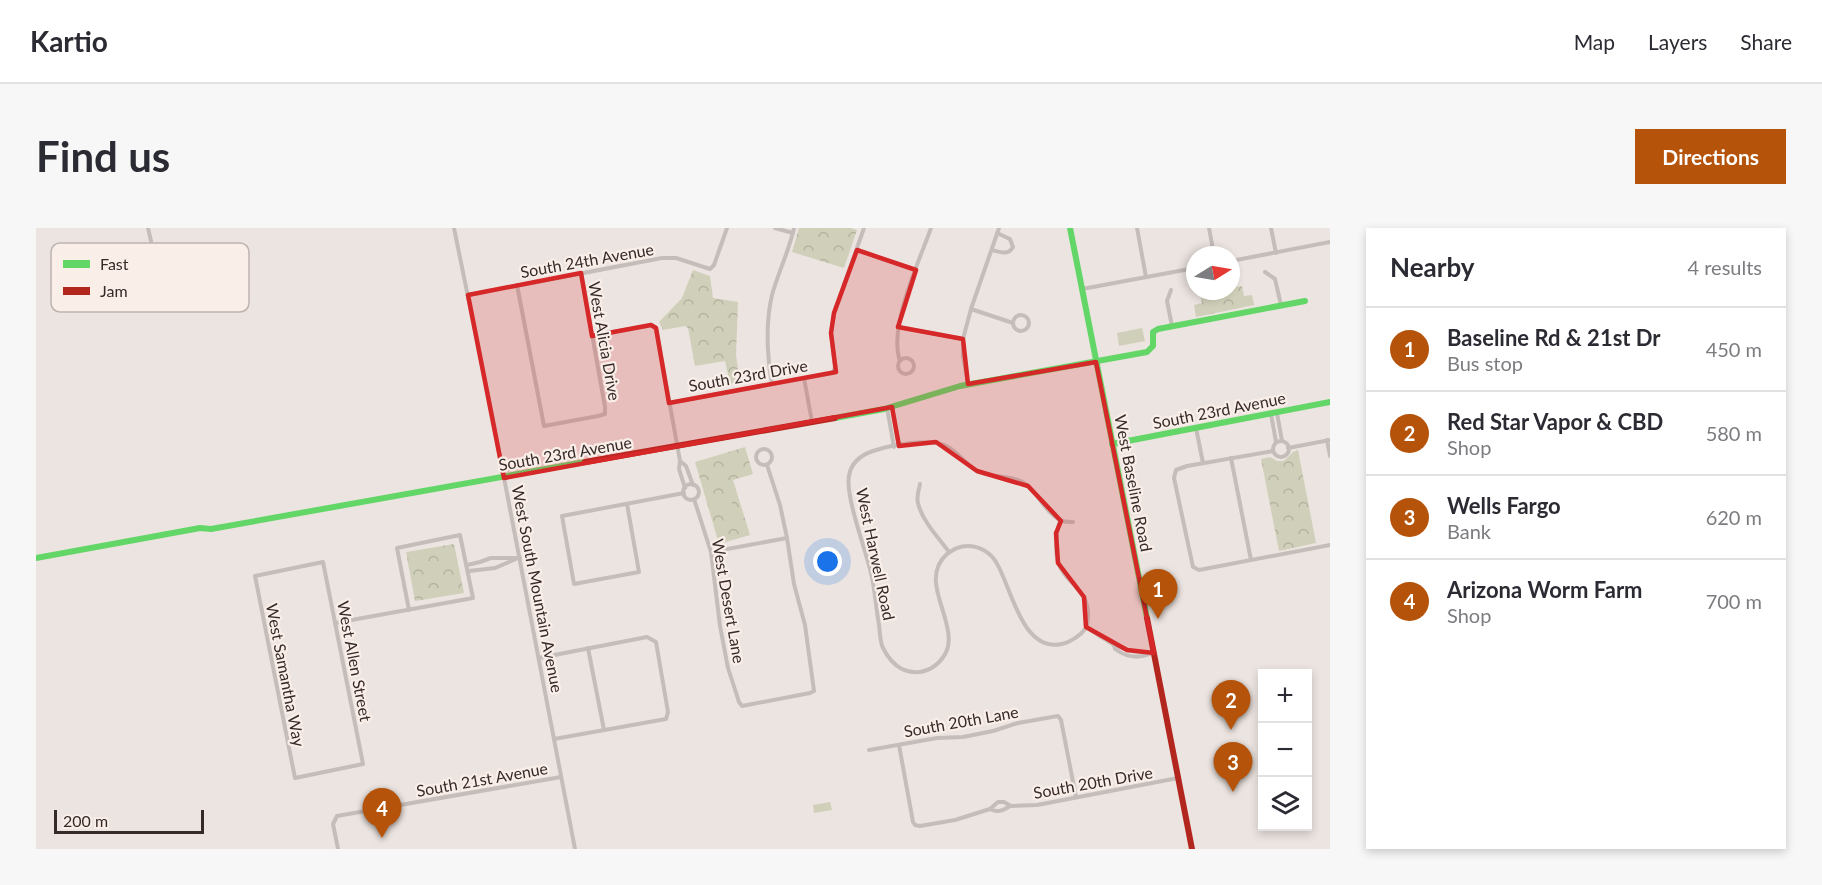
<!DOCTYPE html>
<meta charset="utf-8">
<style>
:root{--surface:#fff;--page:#f7f7f7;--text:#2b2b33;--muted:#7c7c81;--line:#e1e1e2;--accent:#b45309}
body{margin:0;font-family:Lato,sans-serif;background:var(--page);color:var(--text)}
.controls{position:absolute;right:18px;bottom:18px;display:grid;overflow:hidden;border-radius:0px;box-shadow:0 3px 9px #0003}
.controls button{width:54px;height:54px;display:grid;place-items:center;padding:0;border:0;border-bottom:2px solid var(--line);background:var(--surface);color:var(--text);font:30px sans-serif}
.compass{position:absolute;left:1150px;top:18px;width:54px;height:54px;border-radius:50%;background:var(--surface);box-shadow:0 3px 9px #0003;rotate:79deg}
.scale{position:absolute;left:18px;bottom:15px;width:150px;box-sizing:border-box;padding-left:6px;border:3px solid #362a28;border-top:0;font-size:16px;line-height:21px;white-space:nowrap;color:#362a28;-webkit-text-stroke:4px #f9eee8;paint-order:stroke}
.you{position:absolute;left:792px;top:334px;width:21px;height:21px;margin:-15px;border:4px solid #fff;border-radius:50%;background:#1a73e8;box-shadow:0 0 0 9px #1a73e833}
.badge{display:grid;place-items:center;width:39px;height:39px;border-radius:50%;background:var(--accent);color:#fff;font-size:20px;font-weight:700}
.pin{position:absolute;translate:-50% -50px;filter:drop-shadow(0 2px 3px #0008)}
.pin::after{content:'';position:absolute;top:32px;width:21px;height:18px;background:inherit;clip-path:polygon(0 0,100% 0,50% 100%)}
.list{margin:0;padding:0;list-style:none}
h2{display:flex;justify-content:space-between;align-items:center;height:78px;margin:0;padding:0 24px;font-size:26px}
h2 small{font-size:20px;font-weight:400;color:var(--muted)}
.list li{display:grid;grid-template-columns:39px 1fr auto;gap:18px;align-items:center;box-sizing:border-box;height:84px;padding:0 24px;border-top:2px solid var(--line)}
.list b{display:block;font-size:22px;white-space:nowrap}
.list p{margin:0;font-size:20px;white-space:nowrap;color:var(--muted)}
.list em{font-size:20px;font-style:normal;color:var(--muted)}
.icon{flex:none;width:33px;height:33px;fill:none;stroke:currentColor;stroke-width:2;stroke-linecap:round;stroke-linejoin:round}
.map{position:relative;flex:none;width:1294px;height:621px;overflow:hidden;border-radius:0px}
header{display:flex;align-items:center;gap:36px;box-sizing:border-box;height:84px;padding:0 30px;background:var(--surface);border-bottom:2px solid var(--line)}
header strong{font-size:28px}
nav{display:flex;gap:33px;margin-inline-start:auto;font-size:21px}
.intro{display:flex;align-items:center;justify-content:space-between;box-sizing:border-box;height:144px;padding:0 36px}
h1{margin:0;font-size:42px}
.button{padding:15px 27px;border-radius:0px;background:var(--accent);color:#fff;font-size:21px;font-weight:700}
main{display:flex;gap:36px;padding:0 36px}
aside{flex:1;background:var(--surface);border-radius:0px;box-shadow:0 3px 9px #0003}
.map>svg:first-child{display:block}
.park{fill:url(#park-crowns)}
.garden{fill:#d0d0ba}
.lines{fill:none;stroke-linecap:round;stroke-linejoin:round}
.street{stroke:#c5bdb9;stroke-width:4}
.fast{stroke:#63d668;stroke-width:6}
.jam{stroke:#b3261e;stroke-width:6}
.marked{fill:#d62828;fill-opacity:0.2;stroke:#d62828;stroke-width:4.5;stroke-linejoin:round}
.labels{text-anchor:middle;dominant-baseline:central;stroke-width:4.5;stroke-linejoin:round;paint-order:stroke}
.street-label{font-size:16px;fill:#362a28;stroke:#f9eee8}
.key{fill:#f9eee8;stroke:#beb3ae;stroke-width:1.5}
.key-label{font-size:16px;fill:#362a28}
</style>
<header>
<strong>Kartio</strong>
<nav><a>Map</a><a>Layers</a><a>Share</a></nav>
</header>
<div class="intro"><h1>Find us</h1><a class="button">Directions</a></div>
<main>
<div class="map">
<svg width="1294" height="621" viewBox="0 0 1294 621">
<defs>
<pattern id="park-crowns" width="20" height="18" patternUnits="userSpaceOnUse" patternTransform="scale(1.5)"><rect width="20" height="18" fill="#d0d0ba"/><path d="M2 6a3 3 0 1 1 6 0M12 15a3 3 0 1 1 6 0" fill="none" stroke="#b3b3a0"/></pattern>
</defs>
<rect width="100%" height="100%" fill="#ece4e0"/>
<g class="park">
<path d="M763 0H815L821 2 808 40 756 24Z"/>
<path d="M1196 37 1201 59 1206 58 1208 68 1216 67 1218 77 1160 89 1158 77 1166 75 1164 66 1169 65V63H1195Z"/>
<path d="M657 42 674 48 677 70 702 74 700 127 704 154 694 156 689 133 659 138 652 100 649 98 627 102 623 94 646 70Z"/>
<path d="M709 219 717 246 697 252 714 307 683 316 659 234Z"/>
<path d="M1262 222 1280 315 1243 323 1225 231 1234 229 1241 233H1248L1257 224Z"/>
<path d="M418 316 428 365 379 373 370 324Z"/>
</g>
<g class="garden">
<path d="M1106 100 1109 113 1083 118 1081 105Z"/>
<path d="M693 271 707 291 696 299 682 279Z"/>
<path d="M794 574 796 582 778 585 777 577Z"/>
</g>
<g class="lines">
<g class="street">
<path d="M112 0 115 13"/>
<path d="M418 0 456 187 539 621"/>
<path d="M739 0 757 5"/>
<path d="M1101 0 1110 49"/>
<path d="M1173 0 1178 27"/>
<path d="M1235 0 1240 25"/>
<path d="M821 22 880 42"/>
<path d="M956 22C964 24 972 28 977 19L974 11 961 5"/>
<path d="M1195 33 1294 14"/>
<path d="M1229 44 1239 51 1245 77"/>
<path d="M481 57 508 198 562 188 569 186V179L545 45"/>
<path d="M1046 61 1159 40"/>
<path d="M1135 62 1131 73 1136 98"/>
<path d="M432 67 626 30H640L674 41 678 37 691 0"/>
<path d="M935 81 977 95"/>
<circle cx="985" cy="95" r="8"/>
<path d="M862 99 927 111"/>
<path d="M556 108 615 97 620 100 644 233 643 241 649 260"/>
<circle cx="870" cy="138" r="8"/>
<path d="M864 133C852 99 883 34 895 0"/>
<path d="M768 150 776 194"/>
<path d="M736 156C731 127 729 97 736 67 742 45 753 23 758 0"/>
<path d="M932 156 927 128V111L935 81 963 0"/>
<path d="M633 175 797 145 799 139 795 105 798 85 828 0"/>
<path d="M856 179 863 218"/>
<path d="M851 180 858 219"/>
<path d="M1241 185 1246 213"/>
<path d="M1235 186 1240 214"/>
<path d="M1160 200 1167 235"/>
<path d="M1291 212 1294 228"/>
<circle cx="1245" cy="221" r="8"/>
<path d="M1252 220 1294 212"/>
<circle cx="728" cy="229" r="8"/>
<path d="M1237 223 1151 238 1140 242 1138 250 1157 339 1163 342 1294 317"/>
<path d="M1195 230 1215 332"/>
<path d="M644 233 650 238 657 257"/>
<path d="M884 256C883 262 880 269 882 275 886 293 903 310 913 324"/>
<circle cx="655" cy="264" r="8"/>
<path d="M658 271 675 324 684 398 692 440 703 474 706 478 774 465 778 463 769 397 758 356 751 310 744 277 731 237"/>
<path d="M591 276 603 344 538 356 526 288 648 265"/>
<path d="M1024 292C1020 306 1018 320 1022 334 1029 356 1052 360 1052 386 1052 390 1052 396 1050 400 1045 407 1035 414 1026 416 985 425 975 357 960 334 954 324 943 318 932 318 923 318 918 321 911 326 875 358 941 409 897 439 888 445 876 446 866 441 858 437 851 428 847 420 844 414 844 405 843 397 840 380 839 362 835 345 830 323 809 268 813 248 815 235 825 227 837 223 855 217 896 209 912 219 923 225 930 237 941 243 957 251 977 246 991 257 1003 267 1009 284 1024 292 1027 294 1033 294 1037 294"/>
<path d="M675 324 751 310"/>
<path d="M287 334 327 536 259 550 219 348Z"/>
<path d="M431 337 444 334 455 330H484"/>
<path d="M433 343 459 340 480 331"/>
<path d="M299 395 437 370 424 307 361 320 373 382"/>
<path d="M1050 399 1078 417 1095 423 1117 425"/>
<path d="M1078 417 1079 421C1090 429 1101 431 1114 426"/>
<path d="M552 420 568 502"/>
<path d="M503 430 611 409 620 414 632 484 630 491 518 511"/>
<path d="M863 517 877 594 879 597 884 598 919 592 954 581 962 574H968L975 578 1001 577 1142 550"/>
<path d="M833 522 901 510 927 509 957 503 982 495 1022 488 1025 492 1040 569"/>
<path d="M954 581C962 585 966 583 974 578"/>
<path d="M302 621 297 596 301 588 525 549"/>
</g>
<g class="fast">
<path d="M1034 0 1111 390"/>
<path d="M799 190 848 181 924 158 1111 124 1117 118V104L1122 101 1269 73"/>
<path d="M1076 216 1294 174"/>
<path d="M0 330 164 300 175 301 549 234"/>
</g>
<g class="jam">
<path d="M549 234 799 190"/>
<path d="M1111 390 1156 621"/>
</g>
</g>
<path class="marked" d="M821 22 880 42 862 99 927 111 932 156 1060 134 1118 425 1091 422 1050 399 1048 369 1022 335 1020 305 1025 293 992 258 941 243 900 214 863 218 856 179 468 250 432 67 545 45 556 108 615 97 620 100 633 175 800 144 795 105 798 85Z"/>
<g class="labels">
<g class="street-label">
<text transform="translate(551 32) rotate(-10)">South 24th Avenue</text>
<text transform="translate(569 113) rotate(80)">West Alicia Drive</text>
<text transform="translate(712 147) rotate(-10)">South 23rd Drive</text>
<text transform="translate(1183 182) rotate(-11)">South 23rd Avenue</text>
<text transform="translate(529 225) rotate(-10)">South 23rd Avenue</text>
<text transform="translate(1098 255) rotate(79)">West Baseline Road</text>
<text transform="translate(840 326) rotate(78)">West Harwell Road</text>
<text transform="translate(502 361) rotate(79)">West South Mountain Avenue</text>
<text transform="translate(693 373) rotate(80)">West Desert Lane</text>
<text transform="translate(319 433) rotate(79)">West Allen Street</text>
<text transform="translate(250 447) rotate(79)">West Samantha Way</text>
<text transform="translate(925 493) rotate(-10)">South 20th Lane</text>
<text transform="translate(446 551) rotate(-10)">South 21st Avenue</text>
<text transform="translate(1057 554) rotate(-10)">South 20th Drive</text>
</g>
</g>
<rect x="15" y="15" width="198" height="69" rx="9" class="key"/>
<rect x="27" y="32" width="27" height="8" fill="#63d668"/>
<rect x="27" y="59" width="27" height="8" fill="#b3261e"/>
<g class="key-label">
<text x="64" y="42">Fast</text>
<text x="64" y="69">Jam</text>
</g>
</svg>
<div class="controls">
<button>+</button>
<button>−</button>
<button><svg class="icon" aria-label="layers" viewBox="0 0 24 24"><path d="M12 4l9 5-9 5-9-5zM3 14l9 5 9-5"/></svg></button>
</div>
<svg class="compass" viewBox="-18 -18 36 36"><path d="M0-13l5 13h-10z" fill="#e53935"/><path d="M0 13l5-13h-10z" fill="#7c7c81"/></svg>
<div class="scale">200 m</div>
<div class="you"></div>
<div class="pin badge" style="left:1122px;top:391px">1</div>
<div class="pin badge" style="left:1195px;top:502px">2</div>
<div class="pin badge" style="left:1197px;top:564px">3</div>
<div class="pin badge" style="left:346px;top:610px">4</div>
</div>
<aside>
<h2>Nearby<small>4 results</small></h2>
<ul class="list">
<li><span class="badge">1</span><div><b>Baseline Rd &amp; 21st Dr</b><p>Bus stop</p></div><em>450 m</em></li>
<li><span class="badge">2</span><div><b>Red Star Vapor &amp; CBD</b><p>Shop</p></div><em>580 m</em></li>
<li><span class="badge">3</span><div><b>Wells Fargo</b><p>Bank</p></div><em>620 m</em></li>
<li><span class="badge">4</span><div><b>Arizona Worm Farm</b><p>Shop</p></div><em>700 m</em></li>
</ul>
</aside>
</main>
